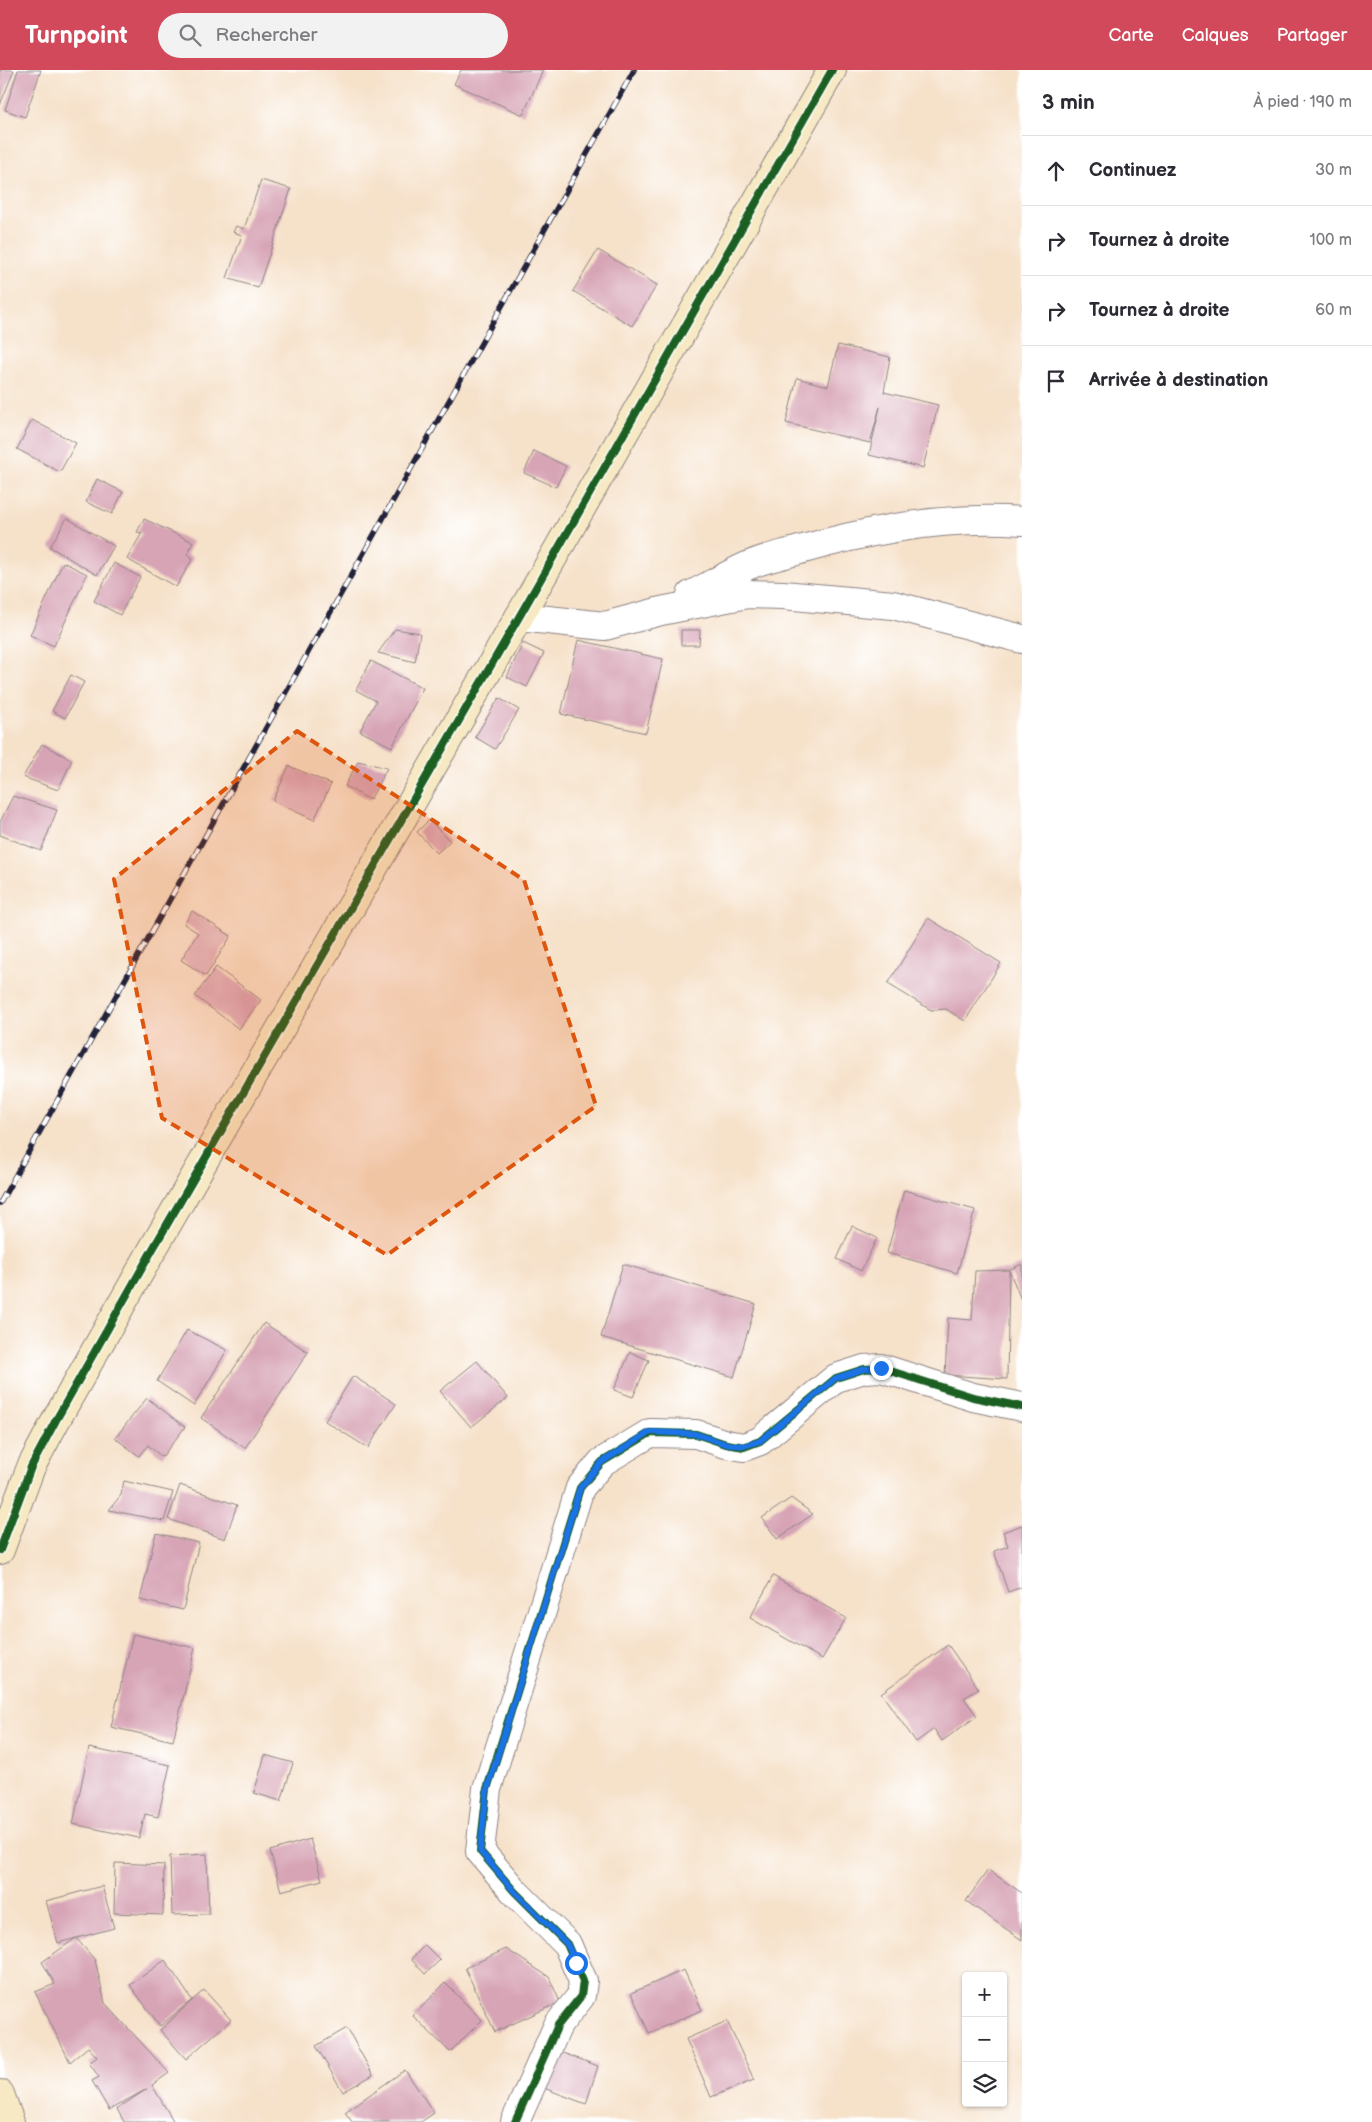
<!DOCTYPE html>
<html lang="fr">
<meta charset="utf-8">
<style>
:root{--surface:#fff;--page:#f2f2f3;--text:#2b2b33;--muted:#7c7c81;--line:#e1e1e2;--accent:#d1495b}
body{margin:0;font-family:"Balsamiq Sans",sans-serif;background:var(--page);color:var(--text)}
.controls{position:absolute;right:15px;bottom:15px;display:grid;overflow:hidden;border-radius:5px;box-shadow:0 1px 4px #0004}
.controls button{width:45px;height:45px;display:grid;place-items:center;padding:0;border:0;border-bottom:1px solid var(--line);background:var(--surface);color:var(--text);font:25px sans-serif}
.stop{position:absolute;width:15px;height:15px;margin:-11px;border:4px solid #1a73e8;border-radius:50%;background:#fff}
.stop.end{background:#1a73e8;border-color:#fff;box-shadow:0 1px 5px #0008}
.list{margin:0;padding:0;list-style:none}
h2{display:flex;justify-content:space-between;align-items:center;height:65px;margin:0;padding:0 20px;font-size:21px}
h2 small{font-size:16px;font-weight:400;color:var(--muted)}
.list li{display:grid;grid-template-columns:32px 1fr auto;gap:15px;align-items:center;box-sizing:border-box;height:70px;padding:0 20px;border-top:1px solid var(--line)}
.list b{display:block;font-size:19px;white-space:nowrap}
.list em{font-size:16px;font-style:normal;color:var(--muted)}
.icon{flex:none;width:28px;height:28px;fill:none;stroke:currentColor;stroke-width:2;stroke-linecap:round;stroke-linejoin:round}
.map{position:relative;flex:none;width:1022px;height:2052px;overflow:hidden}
header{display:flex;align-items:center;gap:30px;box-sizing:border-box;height:70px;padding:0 25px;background:var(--accent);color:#fff}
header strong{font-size:24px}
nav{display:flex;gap:28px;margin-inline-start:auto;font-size:18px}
.search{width:350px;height:45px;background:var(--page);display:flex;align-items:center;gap:12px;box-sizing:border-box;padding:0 18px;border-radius:28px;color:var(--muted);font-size:19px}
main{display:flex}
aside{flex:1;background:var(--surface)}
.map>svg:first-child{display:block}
.building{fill:#d7a4b6}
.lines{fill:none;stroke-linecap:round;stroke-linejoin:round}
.street-casing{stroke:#8c8282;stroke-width:30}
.secondary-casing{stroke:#8c8282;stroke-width:30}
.street{stroke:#fff;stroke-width:28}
.secondary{stroke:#f6e9c3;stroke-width:28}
.rail-casing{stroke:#22223b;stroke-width:5.5}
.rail{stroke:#fff;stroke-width:4;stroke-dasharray:11;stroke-linecap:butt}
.cycleway-casing{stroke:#fff;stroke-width:11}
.cycleway{stroke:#1b5e20;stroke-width:8}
.route{stroke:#1a73e8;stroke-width:6}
.marked{fill:#de560e;fill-opacity:0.2;stroke:#de560e;stroke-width:4;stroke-dasharray:10 6;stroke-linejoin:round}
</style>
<header>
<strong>Turnpoint</strong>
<div class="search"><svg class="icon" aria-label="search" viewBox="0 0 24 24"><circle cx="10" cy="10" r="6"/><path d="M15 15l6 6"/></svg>Rechercher</div>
<nav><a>Carte</a><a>Calques</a><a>Partager</a></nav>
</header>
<main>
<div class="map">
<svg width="1022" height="2052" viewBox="0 0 1022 2052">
<rect width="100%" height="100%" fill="#fff"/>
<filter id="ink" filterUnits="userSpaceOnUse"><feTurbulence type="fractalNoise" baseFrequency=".02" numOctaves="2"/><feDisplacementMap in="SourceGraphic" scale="10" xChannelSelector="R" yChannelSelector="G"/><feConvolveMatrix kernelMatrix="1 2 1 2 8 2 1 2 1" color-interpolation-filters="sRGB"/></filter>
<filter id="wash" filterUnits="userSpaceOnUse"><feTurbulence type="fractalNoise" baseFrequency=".0096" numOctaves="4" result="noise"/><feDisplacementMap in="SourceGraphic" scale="20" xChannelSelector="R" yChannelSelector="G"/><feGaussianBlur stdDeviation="1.12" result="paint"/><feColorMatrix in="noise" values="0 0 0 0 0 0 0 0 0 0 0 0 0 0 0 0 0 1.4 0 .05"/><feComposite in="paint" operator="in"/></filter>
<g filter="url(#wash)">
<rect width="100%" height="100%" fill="#f6e1c9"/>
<g id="blocks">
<g class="building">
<path d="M0 0H14L0 35Z"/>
<path d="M18 0H41L25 47 5 40Z"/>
<path d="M461 0H543L523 45 454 14Z"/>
<path d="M261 110 291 119 258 218 227 208 242 165 233 162 236 156 244 159Z"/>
<path d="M598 180 657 215 632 256 573 221Z"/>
<path d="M838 275 890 287 884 322 938 335 923 398 869 385 880 337 870 373 786 353 797 308 828 316Z"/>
<path d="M32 350 76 373 60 402 17 379Z"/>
<path d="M534 381 566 396 556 417 524 403Z"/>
<path d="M97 409 123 422 112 444 86 432Z"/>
<path d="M67 448 114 476 97 505 50 477Z"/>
<path d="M144 449 193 472 187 484 193 488 176 517 127 489 142 463 137 462Z"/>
<path d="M63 492 87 504 54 576 30 565Z"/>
<path d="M114 493 140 507 120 545 94 531Z"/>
<path d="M395 559 420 563 415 592 378 583Z"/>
<path d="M681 560H700L699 575H681Z"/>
<path d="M578 570 663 589 646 663 561 644Z"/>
<path d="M523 573 544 583 527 617 507 607Z"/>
<path d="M371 591 423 618 392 677 360 661 376 631 356 620Z"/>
<path d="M71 605 84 612 65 648 52 641Z"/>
<path d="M499 628 519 640 495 679 475 667Z"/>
<path d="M42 674 72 690 58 720 23 707Z"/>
<path d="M358 691 387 698 370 730 345 716Z"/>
<path d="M289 696 331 714 314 750 273 731Z"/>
<path d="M13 726 57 740 41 781 0 765V752Z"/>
<path d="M429 750 450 771 437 783 417 762Z"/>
<path d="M192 841 231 866 206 906 181 890 198 863 184 854Z"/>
<path d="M928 848 1001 893 965 951 946 939 931 940 888 914Z"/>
<path d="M216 897 261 930 239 959 195 926Z"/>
<path d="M904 1120 975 1140 957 1203 887 1183Z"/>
<path d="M852 1156 877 1168 861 1201 837 1189Z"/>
<path d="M623 1194 756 1234 734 1307 601 1267Z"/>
<path d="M1022 1194V1232L1009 1200Z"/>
<path d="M1009 1200 1007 1309 945 1305 948 1248 972 1250 975 1201Z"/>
<path d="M264 1253 308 1282 245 1378 201 1348Z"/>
<path d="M187 1260 227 1280 194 1336 157 1311Z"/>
<path d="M630 1282 649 1290 633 1327 614 1320Z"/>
<path d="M477 1291 508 1328 471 1357 440 1321Z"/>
<path d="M353 1306 396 1334 368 1378 325 1351Z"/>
<path d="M147 1328 185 1357 162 1387 148 1375 139 1386 115 1368Z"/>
<path d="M124 1411 173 1422 164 1451 109 1440 121 1425Z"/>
<path d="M180 1415 237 1435 225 1469 168 1449Z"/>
<path d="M791 1428 813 1444 777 1469 762 1448Z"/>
<path d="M1022 1455V1517L1008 1522 994 1481 1008 1476 1003 1462Z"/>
<path d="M156 1463 199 1473 183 1540 140 1530Z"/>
<path d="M773 1506 846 1548 822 1589 750 1548Z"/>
<path d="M133 1564 195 1578 173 1671 111 1657Z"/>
<path d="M948 1575 979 1619 964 1628 977 1646 942 1671 934 1659 916 1672 881 1623Z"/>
<path d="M89 1678 170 1695 158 1747 145 1744 139 1768 73 1754Z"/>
<path d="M265 1685 293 1693 281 1731 254 1723Z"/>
<path d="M310 1769 322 1810 281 1821 270 1781Z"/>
<path d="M207 1784 209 1844 172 1845 170 1786Z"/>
<path d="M115 1793 164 1795 163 1845 114 1843Z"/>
<path d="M988 1800 1022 1823V1870L966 1831Z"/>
<path d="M102 1816 114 1858 58 1873 46 1831Z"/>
<path d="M76 1868 95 1890 105 1933 169 2003 152 2015 174 2052H124L117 2039 147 2019 109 2040 92 2011 99 2007 89 1993 97 1987 88 1977 70 1992 35 1922 55 1914 42 1892Z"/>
<path d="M425 1875 440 1890 425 1904 411 1889Z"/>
<path d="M506 1879 549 1907 560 1932 495 1962 465 1898Z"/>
<path d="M165 1890 192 1930 160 1956 130 1915Z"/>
<path d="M684 1900 702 1940 649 1963 631 1923Z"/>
<path d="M445 1913 482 1950 450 1982 413 1946Z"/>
<path d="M204 1920 231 1950 186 1989 160 1960Z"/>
<path d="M727 1951 754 2010 711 2027 686 1969Z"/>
<path d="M347 1958 373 2005 343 2022 316 1976Z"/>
<path d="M552 1979 598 1996 586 2034 541 2017Z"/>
<path d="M405 2000 434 2043 421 2052H352L345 2042Z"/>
</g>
</g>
</g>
<g filter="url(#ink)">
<use href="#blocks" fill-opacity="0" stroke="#8c8282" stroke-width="1"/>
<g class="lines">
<defs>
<g id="street">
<path d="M691 525C711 515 732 502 752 494 766 488 782 485 796 481 868 460 947 445 1022 451"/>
<path d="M519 547 605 556 661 541 747 524 783 525 893 535 1022 569"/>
<path d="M515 2052 558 1955 581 1926 583 1911 567 1874 514 1821 480 1781 487 1719 580 1418 602 1392 650 1363 696 1364 726 1374 744 1377 760 1371 836 1308 864 1299 881 1298 973 1327 1022 1337"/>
</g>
<g id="secondary">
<path d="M0 1480 31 1397 56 1350 154 1177 519 547 832 0"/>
<path d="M0 2024 10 2052"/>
</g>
</defs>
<use href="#street" class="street-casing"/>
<use href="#secondary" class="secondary-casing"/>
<use href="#street" class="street"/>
<use href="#secondary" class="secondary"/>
<defs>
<path id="rail" d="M0 1133 634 0"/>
</defs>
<use href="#rail" class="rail-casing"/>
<use href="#rail" class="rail"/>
<defs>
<g id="cycleway">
<path d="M0 1480 31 1397 56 1350 154 1177 519 547 832 0"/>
<path d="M515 2052 558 1955 581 1926 583 1911 567 1874 514 1821 480 1781 487 1719 580 1418 602 1392 650 1363 696 1364 726 1374 744 1377 760 1371 836 1308 864 1299 881 1298 973 1327 1022 1337"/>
</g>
</defs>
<use href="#cycleway" class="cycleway-casing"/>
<use href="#cycleway" class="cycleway"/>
</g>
</g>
<g class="lines" filter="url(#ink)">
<path class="route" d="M576 1893 567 1874 514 1821 480 1781 487 1720 580 1418 602 1392 650 1362 696 1364 726 1374 744 1376 760 1371 836 1308 864 1299 881 1298"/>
</g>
<path class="marked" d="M297 661 524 810 596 1036 387 1185 162 1048 114 809Z"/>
</svg>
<div class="controls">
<button>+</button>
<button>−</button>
<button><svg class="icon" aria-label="layers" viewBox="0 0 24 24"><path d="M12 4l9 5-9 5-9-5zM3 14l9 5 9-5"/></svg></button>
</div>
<div class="stop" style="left:576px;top:1893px"></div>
<div class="stop end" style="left:881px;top:1298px"></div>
</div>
<aside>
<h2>3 min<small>À pied · 190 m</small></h2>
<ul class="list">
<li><svg class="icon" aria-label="ahead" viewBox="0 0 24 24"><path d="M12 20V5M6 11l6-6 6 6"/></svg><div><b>Continuez</b></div><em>30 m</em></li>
<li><svg class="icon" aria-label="right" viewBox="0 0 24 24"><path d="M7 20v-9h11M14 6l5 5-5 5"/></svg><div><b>Tournez à droite</b></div><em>100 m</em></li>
<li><svg class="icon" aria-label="right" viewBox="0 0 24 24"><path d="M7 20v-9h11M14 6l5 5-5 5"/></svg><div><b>Tournez à droite</b></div><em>60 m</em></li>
<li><svg class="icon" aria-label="arrive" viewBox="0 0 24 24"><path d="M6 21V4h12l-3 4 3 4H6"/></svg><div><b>Arrivée à destination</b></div></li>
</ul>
</aside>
</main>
